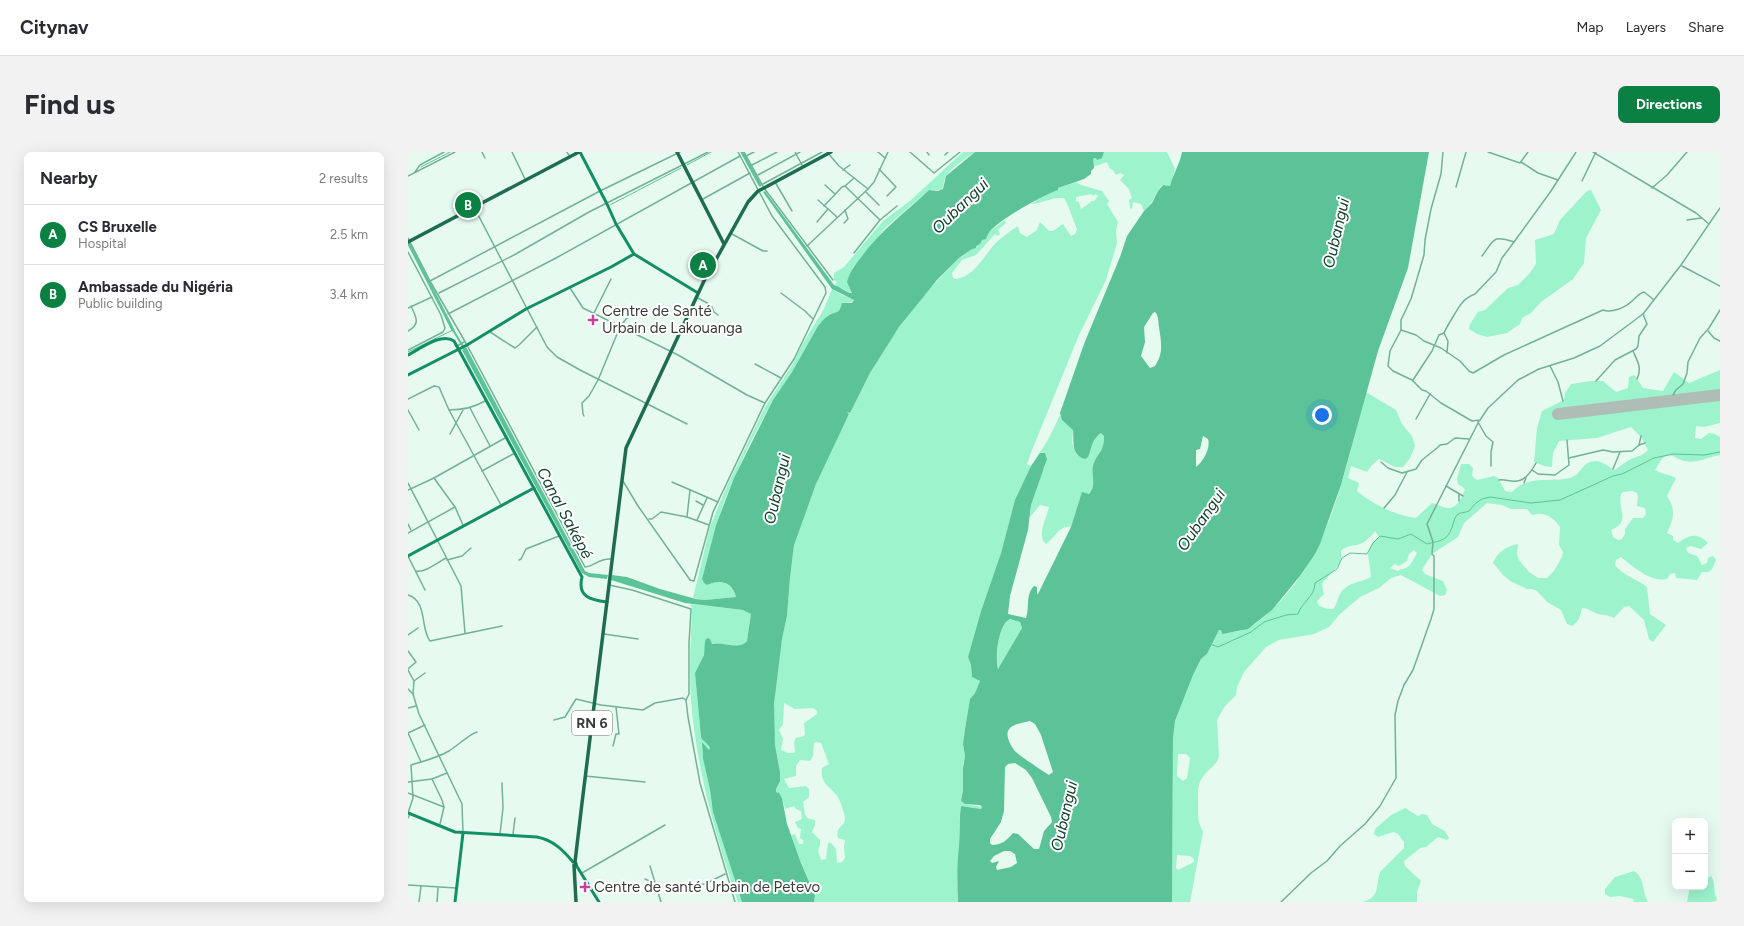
<!DOCTYPE html>
<meta charset="utf-8">
<style>
:root{--surface:#fff;--page:#f2f2f3;--text:#2b2b33;--muted:#7c7c81;--line:#e1e1e2;--accent:#0b8043}
body{margin:0;font-family:Figtree,sans-serif;background:var(--page);color:var(--text)}
.controls{position:absolute;right:12px;bottom:12px;display:grid;overflow:hidden;border-radius:8px;box-shadow:0 4px 16px #0002}
.controls button{width:36px;height:36px;display:grid;place-items:center;padding:0;border:0;border-bottom:1px solid var(--line);background:var(--surface);color:var(--text);font:20px sans-serif}
.you{position:absolute;left:914px;top:263px;width:14px;height:14px;margin:-10px;border:3px solid #fff;border-radius:50%;background:#1a73e8;box-shadow:0 0 0 6px #1a73e833}
.badge{display:grid;place-items:center;width:26px;height:26px;border-radius:50%;background:var(--accent);color:#fff;font-size:13px;font-weight:700}
.pin{position:absolute;translate:-50% -50%;border:2px solid #fff;box-shadow:0 1px 4px #0006}
.list{margin:0;padding:0;list-style:none}
h2{display:flex;justify-content:space-between;align-items:center;height:52px;margin:0;padding:0 16px;font-size:17px}
h2 small{font-size:13px;font-weight:400;color:var(--muted)}
.list li{display:grid;grid-template-columns:26px 1fr auto;gap:12px;align-items:center;box-sizing:border-box;height:60px;padding:0 16px;border-top:1px solid var(--line)}
.list b{display:block;font-size:15px;white-space:nowrap}
.list p{margin:0;font-size:13px;white-space:nowrap;color:var(--muted)}
.list em{font-size:13px;font-style:normal;color:var(--muted)}
.map{position:relative;flex:none;width:1312px;height:750px;overflow:hidden;border-radius:8px}
header{display:flex;align-items:center;gap:24px;box-sizing:border-box;height:56px;padding:0 20px;background:var(--surface);border-bottom:1px solid var(--line)}
header strong{font-size:19px}
nav{display:flex;gap:22px;margin-inline-start:auto;font-size:14px}
.intro{display:flex;align-items:center;justify-content:space-between;box-sizing:border-box;height:96px;padding:0 24px}
h1{margin:0;font-size:28px}
.button{padding:10px 18px;border-radius:8px;background:var(--accent);color:#fff;font-size:14px;font-weight:700}
main{display:flex;gap:24px;padding:0 24px}
aside{flex:1;background:var(--surface);border-radius:8px;box-shadow:0 4px 16px #0002}
.map>svg:first-child{display:block}
.green{fill:#9df3cc;fill-rule:evenodd}
.water{fill:#5cc398;fill-rule:evenodd}
.lines{fill:none;stroke-linecap:round;stroke-linejoin:round}
.stream{stroke:#5cc398;stroke-width:1}
.canal{stroke:#5cc398;stroke-width:2}
.river{stroke:#5cc398;stroke-width:3}
.runway{stroke:#aebeb6;stroke-width:12}
.street{stroke:#72b294;stroke-width:1.5}
.secondary{stroke:#138f66;stroke-width:3}
.primary{stroke:#1f6d50;stroke-width:3.5}
.poi-dot{fill:#c14697;stroke:#fff;stroke-width:1.5}
.labels{text-anchor:middle;dominant-baseline:central;stroke-width:4;stroke-linejoin:round;paint-order:stroke}
.shield{fill:#fff;stroke:#737875;stroke-width:1}
.shield-label{font-size:14px;font-weight:bold;fill:#373e3a}
.poi-label{font-size:15px;fill:#373e3a;stroke:#fff;text-anchor:start}
.water-label{font-size:16px;font-style:italic;fill:#164230;stroke:#fff}
</style>
<header>
<strong>Citynav</strong>
<nav><a>Map</a><a>Layers</a><a>Share</a></nav>
</header>
<div class="intro"><h1>Find us</h1><a class="button">Directions</a></div>
<main>
<aside>
<h2>Nearby<small>2 results</small></h2>
<ul class="list">
<li><span class="badge">A</span><div><b>CS Bruxelle</b><p>Hospital</p></div><em>2.5 km</em></li>
<li><span class="badge">B</span><div><b>Ambassade du Nigéria</b><p>Public building</p></div><em>3.4 km</em></li>
</ul>
</aside>
<div class="map">
<svg width="1312" height="750" viewBox="0 0 1312 750">
<rect width="100%" height="100%" fill="#e7faf0"/>
<g class="green">
<path d="M555 0H567C557 7 543 15 537 26 535 30 537 34 533 38H521L477 76 445 115 440 131 446 141C441 141 429 135 425 131L427 133 429 130 426 128V121L436 115 475 69 503 48Z"/>
<path d="M696 0H759L767 17 762 34 754 33C747 42 745 51 736 59L733 52 725 50 724 57 722 56 721 48 724 46 721 37 712 28 716 23 712 21 708 23 705 18 702 17 699 10 685 15V7L694 6Z"/>
<path d="M668 30 673 33 694 39 701 49 699 52 710 70 708 79 709 91 698 128 671 183 624 298 619 312 623 314 606 353 593 401 573 459 560 505 563 513 564 525 572 529 567 541 562 547 557 577 555 593 557 604 555 612V638L553 649 557 652 574 655 573 657 553 654C551 667 551 679 551 691 551 712 548 728 550 750H406L407 744 398 724 383 683 387 682 391 692H395V688L392 686 393 677 390 676 387 670 394 667 393 659 388 657 386 654 377 657 374 646 368 640V637L372 628V620L367 593 365 571 368 525 374 487 379 464 382 426 386 393 390 379 408 332 424 296 462 221 486 182 516 143 551 106C561 102 568 89 578 86L582 79 597 68 598 71 590 78 592 82 589 84 587 82 568 103 554 108 544 121 545 126 548 127C566 124 574 107 585 94 592 86 601 80 610 74L612 81 619 85 629 78 632 70 641 79H645L655 72 663 84 667 82 669 77C664 66 662 56 656 46 642 45 636 51 623 52L640 41 649 38 650 36ZM683 42 685 44 688 42 690 44 686 49H683V50L673 57 671 50 668 49V45ZM376 551 387 557 405 556 409 559V562L396 571 397 582 396 584 388 586 386 590 387 600 385 601H380L373 598 375 587 371 578 375 572ZM408 590 413 591 421 612 414 616C411 635 428 635 433 652 434 656 437 662 437 667 437 675 427 674 430 686L437 688 436 695 437 706 434 710 429 711 428 697 423 691H420L418 707 413 708 410 698 412 693V688L404 680 407 673V668L399 666 397 662 395 650 401 645V637L398 634 381 636 376 627 388 624V614L392 608 402 609 405 604 406 591Z"/>
<path d="M1183 38 1193 58 1178 86 1176 111 1165 127 1133 150 1123 161 1114 166 1112 172 1099 181 1079 185 1069 182 1061 177 1062 172 1070 160 1077 158 1100 136 1110 133 1122 121 1128 112 1127 88 1146 82 1152 68 1179 39Z"/>
<path d="M424 137 434 143 445 147V150L435 151 433 157 429 161 421 163 410 174 384 220 365 248 342 291 317 347 308 373 294 427 296 431 299 433C313 427 323 430 328 445L297 448 285 446 302 375 318 336 357 255 383 215 395 191 416 157Z"/>
<path d="M1312 218V238L1150 258 1149 265 1312 245V271L1296 275 1288 274 1287 286 1293 287 1301 281 1307 282 1312 285V303C1300 305 1289 312 1276 309 1269 308 1266 302 1259 304 1252 306 1251 313 1247 318 1255 323 1261 322 1268 326L1259 344C1268 357 1266 367 1259 381L1265 384V388L1270 391C1280 383 1290 380 1300 391L1293 397 1283 394 1278 396 1280 401 1289 404 1294 413 1299 411 1300 406 1305 404 1308 408 1304 417 1300 420H1294L1289 428 1268 426 1267 421 1262 422 1260 426C1246 433 1224 414 1213 405L1208 408 1207 413C1214 423 1229 427 1239 435L1242 462 1258 473 1245 490 1241 487 1236 468 1221 454 1216 455 1206 466C1198 462 1197 464 1190 462 1184 460 1180 456 1174 456 1172 464 1172 469 1164 474L1159 472 1153 458 1139 450 1129 439 1124 437H1119L1104 430 1096 424 1085 411C1089 400 1099 394 1110 392L1109 402 1111 408 1121 420 1130 426H1139L1146 419 1154 405 1155 400 1151 393 1152 375C1145 365 1136 359 1124 363L1119 357H1103L1094 353 1079 351 1056 371 1050 385 1024 402 1015 416 1014 418 1017 422 1035 429 1039 438 1037 443 1032 444 993 423 983 426 971 436 952 445 931 463 921 475 906 482 871 488 858 495 836 520 829 535 828 543 817 554 809 568 811 604C809 613 802 616 796 623 789 632 790 640 790 650 790 664 789 667 795 680L782 750H764L765 586 767 569 785 523 793 507 799 502 811 478H813V481C816 482 818 480 821 480 836 480 846 474 857 464 923 407 936 320 958 240L988 258 994 272 1004 284 1007 294 1002 306 995 315H987L971 307 964 313 959 320 943 314 940 326 951 331 949 339C965 353 987 363 1008 366L1024 351C1029 352 1035 356 1040 356 1049 357 1055 344 1057 337L1050 332 1049 327 1053 312H1061L1065 316 1064 324 1069 328 1086 324 1090 326 1097 339 1104 340C1122 322 1141 331 1162 326 1175 322 1173 309 1189 309 1195 310 1201 315 1206 318 1212 315 1217 310 1223 307 1230 304 1234 304 1240 298L1234 286 1223 275 1189 286 1151 289 1145 301 1144 315 1136 314 1126 310 1129 276 1134 259 1156 248 1157 241 1163 232 1183 229H1195L1208 240 1220 236 1221 225 1226 223 1235 236 1255 239 1266 220 1281 231ZM1224 339 1229 341 1230 344 1229 354 1237 356 1238 362 1235 366H1225L1217 377V382L1214 387 1210 388 1205 385 1203 378C1224 369 1209 358 1213 342L1215 340ZM967 379 971 385 964 391 960 402 963 425C952 431 939 430 932 442 929 447 929 453 925 457H920L911 454 909 449 916 442 914 432C922 421 936 413 933 399 940 392 944 395 952 392 957 390 965 383 967 379ZM1006 398 1009 401C1005 407 1003 417 993 417L990 419 982 416 987 412 991 414 999 409 1001 402ZM770 602H778L782 606 779 626 775 629 769 624ZM769 703 782 704 786 707V710L770 718 768 716Z"/>
<path d="M652 263 665 278 664 291 669 303 680 305C684 296 683 286 694 281L696 284 695 297 685 316 686 333 683 341 673 344 663 375C651 373 647 386 638 392 628 385 639 365 641 355L632 353 622 365 623 353 629 332 637 314 634 300 626 309 640 288Z"/>
<path d="M282 452 335 458 341 460 343 462 339 490C331 499 314 489 303 492L298 487 296 503 287 521 293 585C295 590 300 591 302 596L301 598 295 591 294 599 302 638 304 653 334 750H330C308 685 288 616 283 547 281 517 283 486 284 456Z"/>
<path d="M602 467 612 470 614 476 590 517C588 505 589 472 602 467Z"/>
<path d="M997 656 1010 664 1014 662 1019 663 1024 672 1037 679 1041 686 1039 688 1030 685 1018 695 1012 696 996 709 997 714 1013 729 1009 740V750H954C975 745 966 731 973 719L996 696V690L990 682 985 680 970 685 966 682 967 677 983 663Z"/>
<path d="M1226 719C1237 726 1234 740 1240 750H1225L1226 747 1212 744 1202 745 1197 742V737L1207 725Z"/>
<path d="M1303 724C1308 731 1305 740 1309 747L1308 750H1279L1282 735H1297L1299 726Z"/>
</g>
<g class="water">
<path d="M567 0H696L694 6 689 8 688 6 685 7 686 16 683 19V22L676 27 650 36V38C633 44 595 66 583 78 581 80 579 84 578 87L574 88 572 92 568 94V96L564 97 551 106 529 128 491 175 462 221 442 261 439 260 441 262 408 332 386 393 382 426 379 464 374 487 366 552 367 593 372 620V629L368 637V640L371 641 374 646 379 672 393 711 407 744 406 750H334L305 660 302 638 295 606 294 591H295L301 598 302 596C300 591 295 590 293 585L287 521 296 503 297 489 299 486 302 487 304 492C314 489 331 499 339 489L343 462 335 458 277 451 203 428 204 423 219 425 252 437 288 447 297 448 328 445C324 430 313 427 299 433L296 431 294 427 308 373 326 326 365 248 384 220 410 174C413 171 416 166 420 164 428 158 431 164 434 151H444L446 148 424 137 355 40 357 39 426 133C433 135 438 141 444 141L439 130C442 119 447 113 454 104 474 77 497 61 521 38L530 39 535 37 538 24Z"/>
<path d="M774 0H1021L1000 116 970 199 933 333 912 392 907 402 892 424 864 458 840 477 814 482 813 478H811L799 502 793 507 785 523 767 569 765 586 764 750H550C549 731 549 713 551 694 552 681 551 668 553 654L573 657 574 655 572 653 557 652 553 649 555 638V616L557 604 555 592 557 577 562 547 567 541 572 529 564 525 563 513 560 505 573 459 593 401 607 348 623 314 632 301H637L639 307 623 353 620 378 602 444 600 462 618 466C622 456 617 443 626 434L629 435V442H630L663 375 674 340 681 342C689 333 683 324 685 314 689 300 696 302 696 284L693 281C683 288 684 296 680 305L677 307C663 303 666 290 665 278L654 268 652 261 676 192 712 105 719 84 736 59 744 51 750 39 755 33 762 34C765 22 772 12 774 0ZM747 160C751 164 750 170 751 175 753 190 756 201 747 214L742 216 733 204 737 190 736 175 745 161ZM795 284 800 287C803 296 795 310 788 315V298L792 297ZM602 467 612 470 614 476 590 517C587 506 590 472 602 467ZM622 569 627 572 633 583 645 620 641 623C636 620 609 602 606 598 602 592 596 582 602 576 607 571 616 571 622 569ZM607 611 618 618 624 626 643 665 644 670 636 679 631 697H626L610 682 605 681C599 688 594 693 584 693L582 691V687L593 670 596 659 597 615 600 612ZM596 699H602L607 702 609 711 603 715 589 718 588 715 591 709 584 711 582 709 586 704Z"/>
<path d="M58 195 177 419 181 421 200 423 199 427 181 425 174 421 54 198Z"/>
</g>
<g class="lines">
<g class="stream">
<path d="M279 13 303 0"/>
<path d="M13 15 42 0"/>
<path d="M202 53 273 16"/>
<path d="M0 200 45 178"/>
<path d="M802 492 810 495 843 480 856 470 878 463 890 462C894 450 907 444 907 431L929 417 934 406 942 401 959 402 965 391 972 384 990 387 1003 382 1019 392C1034 388 1040 389 1045 372 1046 369 1047 365 1049 363 1052 360 1057 361 1061 359L1068 351 1074 347 1082 345 1123 351 1152 348 1205 324 1214 322 1246 306 1265 302 1296 303 1312 300"/>
</g>
<path class="canal" d="M45 178 56 196"/>
<g class="river">
<path d="M334 0 352 33"/>
<path d="M0 90 45 178"/>
</g>
<path class="runway" d="M1150 262 1312 243"/>
<g class="street">
<path d="M74 0 77 6"/>
<path d="M104 0 117 27"/>
<path d="M159 0 162 5"/>
<path d="M336 0 356 36 425 128"/>
<path d="M387 0 395 15"/>
<path d="M419 0 431 14 460 37"/>
<path d="M470 0 477 6"/>
<path d="M502 0 526 21 552 0"/>
<path d="M519 0 521 3"/>
<path d="M1035 0 1033 22 1023 57 1017 88 1016 103 1003 147 993 168V178L982 199 980 214 985 219 1004 228 1014 238 1018 239 1033 251 1064 269 1072 268 1080 256 1110 228 1131 217 1166 206 1192 194 1235 162 1273 113 1312 56"/>
<path d="M1080 0 1112 11 1120 0"/>
<path d="M1185 0 1288 61 1301 72"/>
<path d="M537 3 540 0"/>
<path d="M338 4 346 0"/>
<path d="M1113 10 1130 21 1150 28"/>
<path d="M344 13 369 0"/>
<path d="M471 17 488 35 479 44"/>
<path d="M435 18 442 13"/>
<path d="M7 20 12 13 36 0"/>
<path d="M350 23 392 0"/>
<path d="M0 24 47 0"/>
<path d="M446 26 437 34 472 68"/>
<path d="M1174 29 1188 0"/>
<path d="M367 30 384 59"/>
<path d="M355 32 414 0"/>
<path d="M417 33 427 42"/>
<path d="M1048 35 1058 0"/>
<path d="M1244 36 1259 23 1279 0"/>
<path d="M458 40 471 53"/>
<path d="M295 47 342 21"/>
<path d="M410 48 429 65"/>
<path d="M416 54 434 35 437 34"/>
<path d="M66 55 139 195 149 205 172 218 279 272"/>
<path d="M1279 68 1293 66"/>
<path d="M409 70 420 57"/>
<path d="M436 71 440 67 437 58"/>
<path d="M324 82 355 99H359"/>
<path d="M0 86 22 129 59 193 177 415C187 414 191 406 203 407"/>
<path d="M399 94 460 37 466 30 480 0"/>
<path d="M0 100 33 163 37 176 35 180 0 198"/>
<path d="M446 101 472 68 489 54"/>
<path d="M1074 104C1087 87 1084 83 1106 90L1143 39 1168 0"/>
<path d="M1274 114 1312 134"/>
<path d="M22 129 192 39 272 0"/>
<path d="M162 136 175 156 270 203 339 243 357 251"/>
<path d="M31 141 106 103 181 60 300 0"/>
<path d="M373 141 397 159 405 167"/>
<path d="M288 145 303 153 306 160 310 163"/>
<path d="M0 156 24 145"/>
<path d="M186 161 203 127"/>
<path d="M40 162 148 106 332 4"/>
<path d="M993 178 1008 183 1016 189 1033 196 1052 209 1061 219 1065 221 1096 203 1195 158C1204 161 1217 156 1224 149 1228 146 1231 141 1236 140L1245 147"/>
<path d="M0 179C13 172 8 165 3 154"/>
<path d="M1300 179 1306 186 1312 189"/>
<path d="M82 180 107 196 111 193 129 175"/>
<path d="M49 194 56 190"/>
<path d="M1225 199C1230 210 1234 216 1229 227"/>
<path d="M1039 201 1040 189 1036 181C1037 178 1051 154 1054 151 1057 147 1062 144 1067 142L1088 120 1094 106 1106 90"/>
<path d="M347 212 373 226"/>
<path d="M1142 214 1150 230 1155 249"/>
<path d="M1005 228 1024 199 1031 183 1036 181"/>
<path d="M1188 229 1207 208 1228 197 1230 194 1231 184 1239 172 1235 162"/>
<path d="M1265 243 1268 238 1275 232 1279 221 1280 210 1292 186 1301 176 1312 158"/>
<path d="M0 247 26 234 31 235 41 258 93 353"/>
<path d="M62 256 82 294"/>
<path d="M0 258 11 278"/>
<path d="M41 258C55 258 65 256 77 249"/>
<path d="M176 264 175 262 174 251 181 244 190 228 212 175 218 167 229 159"/>
<path d="M1008 267 1022 242"/>
<path d="M1070 270 1078 284 1085 290 1083 300V314"/>
<path d="M42 282 55 258"/>
<path d="M1231 293 1237 291"/>
<path d="M1161 306 1195 298 1205 300 1224 299 1231 293 1233 284"/>
<path d="M973 310 980 316 994 321 1008 317 1014 308 1029 296 1032 293 1039 292 1047 286 1061 287"/>
<path d="M1205 317 1212 300"/>
<path d="M1124 318 1130 322 1147 323 1161 313 1159 288"/>
<path d="M74 319 107 301"/>
<path d="M26 326 47 355 55 373"/>
<path d="M1091 328C1096 327 1099 329 1104 329 1116 331 1123 320 1128 311"/>
<path d="M215 329 230 354 280 425 282 428 286 429 305 360 357 251 386 207 418 141 417 135 364 64 330 0"/>
<path d="M264 330 310 350"/>
<path d="M0 331 53 434 57 481"/>
<path d="M1116 331 1118 326"/>
<path d="M1038 334 1055 344"/>
<path d="M0 338 26 326 97 286"/>
<path d="M1051 343V349"/>
<path d="M288 349 295 353"/>
<path d="M976 356 987 343 999 320"/>
<path d="M279 365 282 338"/>
<path d="M241 367H244L253 360 279 365 301 373"/>
<path d="M289 368 299 346"/>
<path d="M0 372 3 378"/>
<path d="M0 381 47 355"/>
<path d="M0 404 17 438"/>
<path d="M39 408 54 404 63 396"/>
<path d="M111 408 113 407 118 397 151 384"/>
<path d="M8 419C17 421 30 410 38 406"/>
<path d="M201 433 224 438 283 457 281 491V542L278 548 280 565 292 631 327 750"/>
<path d="M0 443C20 449 12 477 22 489L94 474"/>
<path d="M196 482 230 487"/>
<path d="M0 483 10 476"/>
<path d="M0 499 8 510 0 517"/>
<path d="M0 518 6 529 5 542"/>
<path d="M6 529 17 521"/>
<path d="M0 537 5 542 11 562 54 652 55 681"/>
<path d="M0 556 8 554"/>
<path d="M146 568 157 565 168 547 193 553 235 558 247 551 275 546 278 548"/>
<path d="M205 594 208 582H211L208 555"/>
<path d="M13 610 0 581 17 573"/>
<path d="M177 624 237 630"/>
<path d="M24 627 34 648 36 655"/>
<path d="M0 630 24 627 39 621"/>
<path d="M0 641 36 655 32 672"/>
<path d="M0 661 5 646 3 613C16 609 29 606 41 599 49 594 63 581 69 580"/>
<path d="M0 666 2 662"/>
<path d="M92 682 95 656 94 631"/>
<path d="M105 682 107 666"/>
<path d="M242 714 253 750"/>
<path d="M174 721 257 673"/>
<path d="M237 727 246 731"/>
<path d="M0 733 48 736"/>
<path d="M287 733 297 732 317 722"/>
<path d="M11 750 13 734"/>
<path d="M29 750 30 736"/>
<path d="M873 750 903 721 919 709 932 694 957 672 972 654 988 626 987 563 990 549 996 533 1005 518 1023 467 1026 457V404L1024 402 1025 390 1019 372 1071 269"/>
</g>
<g class="secondary">
<path d="M172 0 199 52 208 72 226 102 290 141"/>
<path d="M0 203C12 197 33 180 46 189L174 425C169 445 183 448 199 450"/>
<path d="M0 223 59 193 118 157 203 115 226 102"/>
<path d="M0 404 126 336"/>
<path d="M0 661 47 680 129 685C145 688 155 698 165 710"/>
<path d="M168 713 191 750"/>
<path d="M47 750 55 681"/>
</g>
<g class="primary">
<path d="M269 0 316 92"/>
<path d="M0 90 171 0"/>
<path d="M168 750 166 713 168 712 167 710 174 651 218 296 296 129 340 50 350 39 356 36 423 0"/>
</g>
</g>
<g class="poi-dot">
<path d="M183 162h4v4h4v4h-4v4h-4v-4h-4v-4h4z"/>
<path d="M175 729h4v4h4v4h-4v4h-4v-4h-4v-4h4z"/>
</g>
<g class="labels">
<rect class="shield" x="164" y="559" width="40" height="24" rx="3"/>
<g class="shield-label">
<text x="184" y="571">RN 6</text>
</g>
<g class="poi-label">
<text x="194" y="159">Centre de Santé<tspan x="194" dy="17">Urbain de Lakouanga</tspan></text>
<text x="186" y="735">Centre de santé Urbain de Petevo</text>
</g>
<g class="water-label">
<text transform="translate(552 54) rotate(-44)">Oubangui</text>
<text transform="translate(928 81) rotate(-77)">Oubangui</text>
<text transform="translate(369 337) rotate(-77)">Oubangui</text>
<text transform="translate(157 361) rotate(62)">Canal Saképé</text>
<text transform="translate(793 368) rotate(-55)">Oubangui</text>
<text transform="translate(656 664) rotate(-77)">Oubangui</text>
</g>
</g>
</svg>
<div class="controls">
<button>+</button>
<button>−</button>
</div>
<div class="you"></div>
<div class="pin badge" style="left:295px;top:113px">A</div>
<div class="pin badge" style="left:60px;top:53px">B</div>
</div>
</main>
